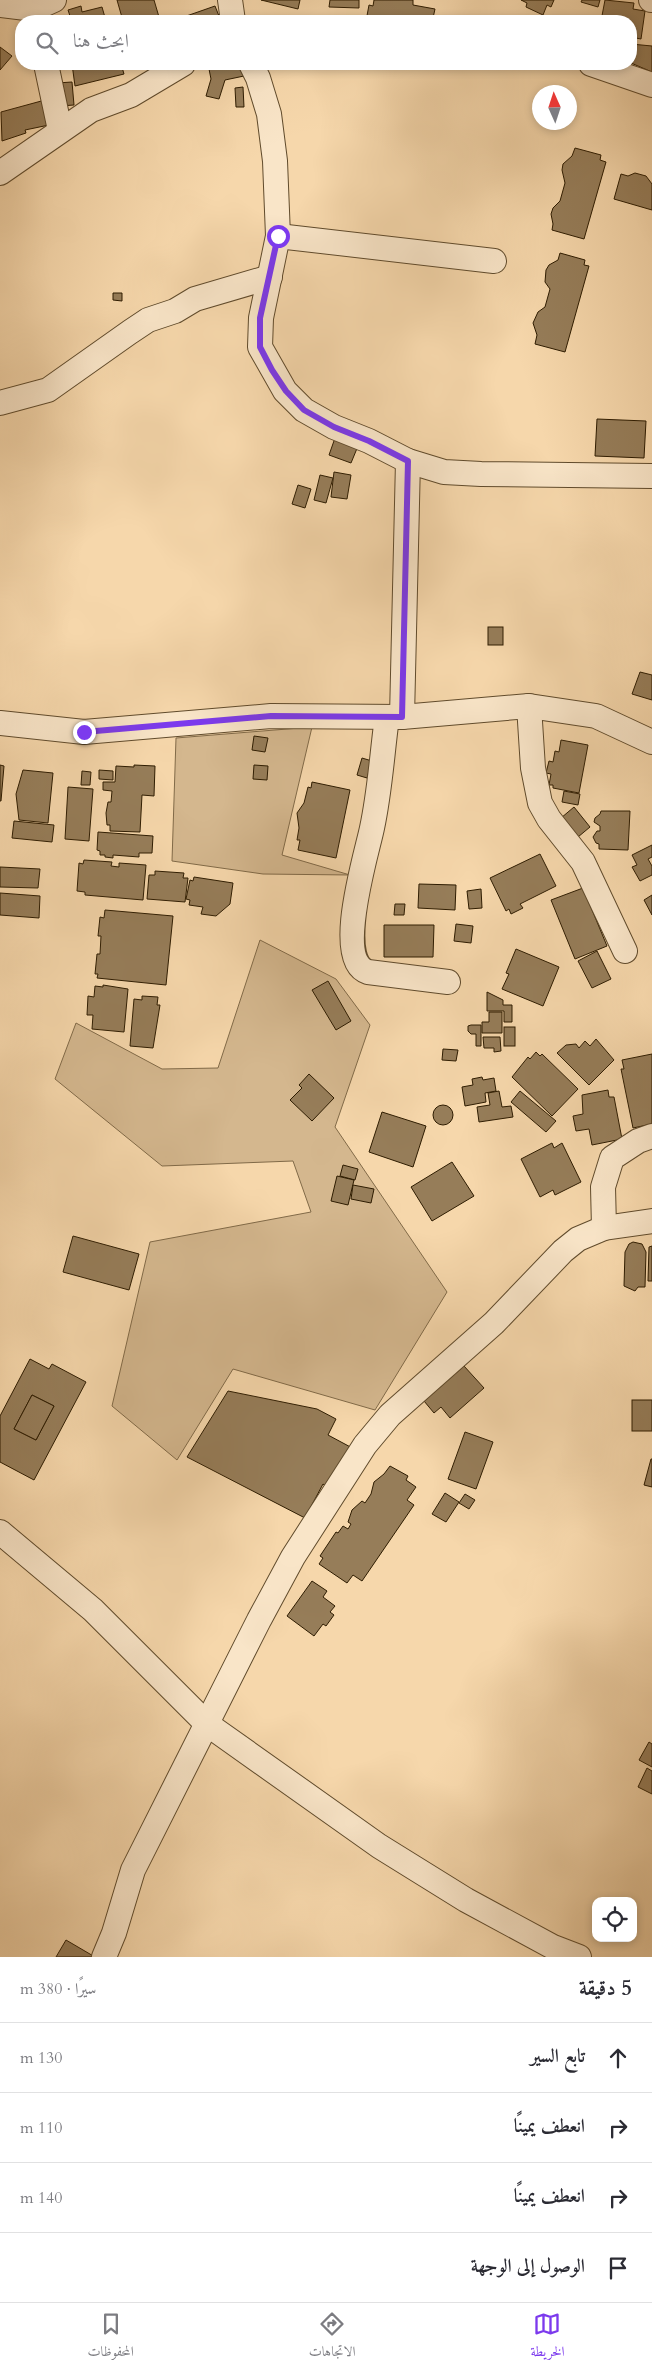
<!DOCTYPE html>
<html lang="ar">
<meta charset="utf-8">
<style>
:root{--surface:#fff;--page:#f2f2f3;--text:#2b2b33;--muted:#7c7c81;--line:#e1e1e2;--accent:#7c3aed}
body{margin:0;font-family:Cardo,Amiri,serif;background:var(--page);color:var(--text);direction:rtl}
.controls{position:absolute;right:15px;bottom:15px;display:grid;overflow:hidden;border-radius:10px;box-shadow:0 2px 8px #0003}
.controls button{width:45px;height:45px;display:grid;place-items:center;padding:0;border:0;border-bottom:1px solid var(--line);background:var(--surface);color:var(--text);font:25px sans-serif}
.compass{position:absolute;left:532px;top:85px;width:45px;height:45px;border-radius:50%;background:var(--surface);box-shadow:0 2px 8px #0003;rotate:357deg}
.stop{position:absolute;width:15px;height:15px;margin:-11px;border:4px solid #7c3aed;border-radius:50%;background:#fff}
.stop.end{background:#7c3aed;border-color:#fff;box-shadow:0 1px 5px #0008}
.list{margin:0;padding:0;list-style:none}
h2{display:flex;justify-content:space-between;align-items:center;height:65px;margin:0;padding:0 20px;font-size:21px}
h2 small{font-size:16px;font-weight:400;color:var(--muted)}
.list li{display:grid;grid-template-columns:32px 1fr auto;gap:15px;align-items:center;box-sizing:border-box;height:70px;padding:0 20px;border-top:1px solid var(--line)}
.list b{display:block;font-size:19px;white-space:nowrap}
.list em{font-size:16px;font-style:normal;color:var(--muted)}
.icon{flex:none;width:28px;height:28px;fill:none;stroke:currentColor;stroke-width:2;stroke-linecap:round;stroke-linejoin:round}
.map{position:relative;flex:none;width:652px;height:1957px;overflow:hidden;direction:ltr}
.search{position:absolute;background:var(--surface);box-shadow:0 2px 8px #0003;left:15px;right:15px;top:15px;height:55px;display:flex;align-items:center;gap:12px;box-sizing:border-box;padding:0 18px;border-radius:20px;color:var(--muted);font-size:19px}
.sheet{height:345px;background:var(--surface)}
nav{display:flex;justify-content:space-around;align-items:center;box-sizing:border-box;height:70px;border-top:1px solid var(--line);background:var(--surface);font-size:14px;color:var(--muted)}
nav a{display:grid;justify-items:center;gap:2px}
nav .on{color:var(--accent)}
.map>svg:first-child{display:block}
.green{fill:#d4b78e;stroke:#816a48}
.building{fill:#967d59;stroke:#2e1c01;fill-rule:evenodd}
.lines{fill:none;stroke-linecap:round;stroke-linejoin:round}
.minor-casing{stroke:#604b2c;stroke-width:26}
.minor{stroke:#f9e5c8;stroke-width:24}
.route{stroke:#7c3aed;stroke-width:6}
</style>
<div class="map">
<svg width="652" height="1957" viewBox="0 0 652 1957">
<rect width="100%" height="100%" fill="#f6d7ab"/>
<filter id="stains"><feTurbulence type="fractalNoise" baseFrequency=".004" numOctaves="4"/><feColorMatrix values="0 0 0 0 .2 0 0 0 0 .09 0 0 0 0 .02 0 0 0 .5 -.17"/></filter>
<radialGradient id="worn" r=".72"><stop offset=".6" stop-color="#630" stop-opacity="0"/><stop offset="1" stop-color="#630" stop-opacity=".3"/></radialGradient>
<g class="green">
<path d="M312 727 282 855 350 875 263 874 172 861 176 738Z"/>
<path d="M260 940 336 979 370 1025 335 1127 447 1292 375 1410 233 1369 177 1460 112 1406 150 1242 311 1212 293 1161 162 1166 55 1079 76 1023 162 1069 218 1068Z"/>
</g>
<g class="building">
<path d="M117 0H154L159 17 145 21H123Z"/>
<path d="M261 0H300L298 9Z"/>
<path d="M330 0H359V8L329 7Z"/>
<path d="M374 0H413V5L435 9 433 18 446 20 447 16 461 19V21H366L369 5 373 6Z"/>
<path d="M521 0H554L551 7 547 5 543 15 526 7 527 3Z"/>
<path d="M582 0H600L598 7 581 2Z"/>
<path d="M605 0 634 3 633 9 645 11 641 39 631 37V21H601Z"/>
<path d="M81 6 82 12 102 7 106 21H53L70 16 68 10Z"/>
<path d="M215 6 221 21H175V20Z"/>
<path d="M631 44 652 46V72L631 63Z"/>
<path d="M0 47 12 56 0 70Z"/>
<path d="M72 64H121L124 74 75 86Z"/>
<path d="M208 64H241L244 76 225 80 219 99 206 96 211 79Z"/>
<path d="M72 82 74 105 60 106 57 83Z"/>
<path d="M243 87 244 107H236L235 88Z"/>
<path d="M45 100 49 125 25 130 26 133 2 141 1 112Z"/>
<path d="M575 148 601 155 600 160 606 162 584 239 552 230 553 224 551 214 553 208 560 201 565 183 562 170 563 164 572 156Z"/>
<path d="M635 173 646 176 652 184V210L614 199 621 174 628 176Z"/>
<path d="M560 253 585 260 584 265 589 266 565 352 535 344 537 335 533 323 538 312 545 307 550 289 545 282 546 270 549 265 558 260Z"/>
<path d="M113 293H122V301L113 300Z"/>
<path d="M597 419 646 421 644 458 595 456Z"/>
<path d="M335 438 358 446 351 463 329 455Z"/>
<path d="M334 472 351 475 347 499 331 497Z"/>
<path d="M320 475 333 478 326 503 314 500Z"/>
<path d="M298 485 311 489 305 508 292 504Z"/>
<rect x="488" y="627" width="15" height="18"/>
<path d="M640 672 652 675V700L632 694Z"/>
<path d="M254 736 268 738 265 752 252 750Z"/>
<path d="M561 740 588 745 579 793 553 788V785H549L551 774 546 773 549 761 553 762 555 751 559 752Z"/>
<path d="M362 758 372 761 367 778 357 775Z"/>
<path d="M0 765 4 766 1 801H0Z"/>
<path d="M134 765 155 766 154 796 142 795 140 832 110 831V825H107L106 813 108 802H111L112 791 103 790V782H115L116 766 134 767Z"/>
<path d="M254 765 268 766 267 780 253 779Z"/>
<path d="M23 770 53 773 48 823 19 820 16 794Z"/>
<path d="M99 770 113 771V780L99 779Z"/>
<path d="M82 771 91 772 90 785H81Z"/>
<path d="M312 782 350 790 336 858 298 850 300 840H297L299 828 297 813 304 803 308 787 311 788Z"/>
<path d="M68 787 93 789 89 841 65 839Z"/>
<path d="M564 791 580 794 578 805 562 802Z"/>
<path d="M574 807 590 827 578 837 561 818Z"/>
<path d="M601 811H630L628 850 599 849V844L596 843 593 837 597 831H600V826L594 822 595 818 600 814Z"/>
<path d="M14 821 54 825 52 842 12 838Z"/>
<path d="M98 832 153 836 152 853H139V857L113 855V858L105 857V855H100V851L97 850Z"/>
<path d="M652 845V857L648 859 652 866V875L640 881 632 867 637 865 632 855Z"/>
<path d="M540 854 556 886 520 904 523 908 511 914 509 909 506 911 490 878Z"/>
<path d="M84 860 112 862 111 866 119 867V863L146 865 143 900 85 895V892L77 891 79 863 83 864Z"/>
<path d="M0 867 40 869 38 888 0 887Z"/>
<path d="M155 871 184 873 183 878H188L185 902 147 899 149 875H155Z"/>
<path d="M194 877 233 883 230 904 216 916 201 914 203 907 189 905 190 900 186 899 190 880 193 881Z"/>
<path d="M419 884 456 885 455 910 418 908Z"/>
<path d="M583 888 607 946 575 959 551 900Z"/>
<path d="M481 889 482 908 469 909 467 891Z"/>
<path d="M0 893 40 896 39 918 0 915Z"/>
<path d="M652 895V915L644 900Z"/>
<path d="M395 904H405L404 915H394Z"/>
<path d="M105 910 173 916 166 985 97 978 98 974H95L97 954H100L101 936H98L100 917 104 918Z"/>
<path d="M456 924 473 926 471 943 454 941Z"/>
<path d="M384 925H434L433 957H384Z"/>
<path d="M516 949 559 967 543 1006 502 989 509 974 506 973Z"/>
<path d="M597 951 611 979 592 988 578 961Z"/>
<path d="M328 981 351 1021 336 1030 312 990Z"/>
<path d="M103 985 128 989 124 1032 92 1029 93 1015H87L88 996 94 997 95 986 103 987Z"/>
<path d="M487 992 503 1000V1005H512V1022H504V1011H487Z"/>
<path d="M142 996 158 997 157 1005H160L153 1048 130 1046 134 999 142 1000Z"/>
<path d="M489 1012H502V1033H482V1022H489Z"/>
<path d="M471 1025H481V1046H476V1034H471L468 1031V1026Z"/>
<rect x="504" y="1027" width="11" height="19"/>
<path d="M483 1037H500L501 1051 494 1052V1048H484Z"/>
<path d="M596 1039 614 1060 589 1085 557 1053 566 1045 576 1044 579 1048 585 1041 590 1046Z"/>
<path d="M443 1049 458 1050 456 1061 442 1060Z"/>
<path d="M536 1052 540 1056 542 1054 578 1089 552 1116 512 1077 528 1057 530 1059Z"/>
<path d="M652 1054V1124L633 1128 621 1069H624L622 1060Z"/>
<path d="M309 1074 334 1098 312 1121 290 1100 302 1088 299 1085Z"/>
<path d="M482 1077 483 1080 494 1078 496 1091 485 1093 486 1102 465 1106 462 1087 473 1085 472 1079Z"/>
<path d="M608 1090 609 1097H614L622 1139 592 1145 589 1129 576 1131 573 1116 583 1114 582 1095Z"/>
<path d="M499 1091 502 1107 511 1106 513 1117 479 1122 477 1107 490 1105 488 1093Z"/>
<path d="M520 1091 556 1121 546 1132 511 1102Z"/>
<circle cx="443" cy="1115" r="10"/>
<path d="M382 1112 426 1126 413 1167 369 1152Z"/>
<path d="M552 1143 554 1148 562 1143 581 1182 555 1195 553 1190 540 1197 521 1159Z"/>
<path d="M452 1162 474 1196 432 1221 411 1187Z"/>
<path d="M343 1165 358 1169 355 1180 340 1176Z"/>
<path d="M337 1176 354 1180 348 1205 331 1201Z"/>
<path d="M353 1185 374 1189 371 1203 351 1199Z"/>
<path d="M73 1236 139 1254 129 1290 63 1272Z"/>
<path d="M633 1242 642 1244 646 1252 645 1287H638L635 1291 624 1286 625 1252 629 1244Z"/>
<path d="M652 1246V1281H648L649 1247Z"/>
<path d="M30 1359 49 1369 52 1364 86 1382 34 1480 0 1462V1416ZM32 1395 54 1406 36 1440 14 1429Z"/>
<path d="M464 1366 484 1388 450 1418 441 1407 434 1413 424 1401Z"/>
<path d="M228 1391 317 1409 336 1419 328 1435 356 1450 327 1487 323 1484 305 1518 187 1457Z"/>
<path d="M32 1395 54 1406 36 1440 14 1429Z"/>
<rect x="632" y="1400" width="20" height="31"/>
<path d="M465 1432 493 1442 476 1489 448 1479Z"/>
<path d="M651 1459H652V1487L644 1485Z"/>
<path d="M390 1466 408 1476 406 1480 416 1487 407 1500 414 1505 362 1581 353 1575 347 1583 319 1564 323 1558 320 1556 336 1532 338 1533 343 1526 348 1529 351 1524 348 1522 352 1510 362 1501 365 1503 371 1494 374 1482 384 1474Z"/>
<path d="M445 1493 459 1502 446 1522 432 1514Z"/>
<path d="M465 1494 475 1500 469 1509 459 1503Z"/>
<path d="M312 1581 327 1591 323 1597 335 1606 330 1612 334 1615 326 1626 323 1624 314 1636 287 1616Z"/>
<path d="M649 1742 652 1744V1767L639 1760Z"/>
<path d="M647 1768 652 1771V1794L638 1787Z"/>
<path d="M66 1940 95 1957H56Z"/>
</g>
<g class="lines">
<defs>
<g id="minor">
<path d="M230 0 233 21"/>
<path d="M651 0H652"/>
<path d="M0 5 34 9 54 0"/>
<path d="M46 64 60 130"/>
<path d="M251 64 258 78 269 114 275 161 278 236 261 318 260 347 285 391 304 410 334 427 369 441 408 461 444 472 481 474 652 476"/>
<path d="M591 64 652 85"/>
<path d="M0 173 91 110 131 95 183 64"/>
<path d="M278 236 494 261"/>
<path d="M0 403 48 390 130 332 148 320 175 311 195 299 270 277"/>
<path d="M529 706 533 768 540 803 549 819 583 862 625 951"/>
<path d="M387 717C382 754 380 791 372 828 367 853 333 961 368 972L448 982"/>
<path d="M402 717 408 461"/>
<path d="M0 723 84 732 271 716 402 717 529 706 596 716 652 742"/>
<path d="M604 1228 603 1187 612 1158 638 1141 652 1136"/>
<path d="M0 1532 93 1610 207 1724 379 1846 466 1900 553 1947 579 1957"/>
<path d="M104 1957 114 1933 133 1870 259 1620 293 1557 365 1445 390 1415 494 1323 563 1251 578 1239 604 1228 652 1221"/>
</g>
</defs>
<use href="#minor" class="minor-casing"/>
<use href="#minor" class="minor"/>
</g>
<g class="lines">
<path class="route" d="M84 732 271 716 402 717 408 461 369 441 334 427 304 410 286 391 272 370 260 347V318L278 236"/>
</g>
<rect width="100%" height="100%" filter="url(#stains)"/>
<rect width="100%" height="100%" fill="url(#worn)"/>
</svg>
<div class="controls">
<button><svg class="icon" aria-label="locate" viewBox="0 0 24 24"><circle cx="12" cy="12" r="6"/><path d="M12 2v4M12 18v4M2 12h4M18 12h4"/></svg></button>
</div>
<svg class="compass" viewBox="-18 -18 36 36"><path d="M0-13l5 13h-10z" fill="#e53935"/><path d="M0 13l5-13h-10z" fill="#7c7c81"/></svg>
<div class="stop" style="left:278px;top:236px"></div>
<div class="stop end" style="left:84px;top:732px"></div>
<div class="search"><svg class="icon" aria-label="search" viewBox="0 0 24 24"><circle cx="10" cy="10" r="6"/><path d="M15 15l6 6"/></svg>ابحث هنا</div>
</div>
<section class="sheet">
<h2>5 دقيقة<small>سيرًا · 380 m</small></h2>
<ul class="list">
<li><svg class="icon" aria-label="ahead" viewBox="0 0 24 24"><path d="M12 20V5M6 11l6-6 6 6"/></svg><div><b>تابع السير</b></div><em>130 m</em></li>
<li><svg class="icon" aria-label="right" viewBox="0 0 24 24"><path d="M7 20v-9h11M14 6l5 5-5 5"/></svg><div><b>انعطف يمينًا</b></div><em>110 m</em></li>
<li><svg class="icon" aria-label="right" viewBox="0 0 24 24"><path d="M7 20v-9h11M14 6l5 5-5 5"/></svg><div><b>انعطف يمينًا</b></div><em>140 m</em></li>
<li><svg class="icon" aria-label="arrive" viewBox="0 0 24 24"><path d="M6 21V4h12l-3 4 3 4H6"/></svg><div><b>الوصول إلى الوجهة</b></div></li>
</ul>
</section>
<nav>
<a class="on"><svg class="icon" aria-label="map" viewBox="0 0 24 24"><path d="M3 6l6-2 6 2 6-2v14l-6 2-6-2-6 2zM9 4v14M15 6v14"/></svg>الخريطة</a>
<a><svg class="icon" aria-label="directions" viewBox="0 0 24 24"><path d="M12 3l9 9-9 9-9-9zM9 14v-3h6M13 9l2 2-2 2"/></svg>الاتجاهات</a>
<a><svg class="icon" aria-label="saved" viewBox="0 0 24 24"><path d="M7 4h10v16l-5-4-5 4z"/></svg>المحفوظات</a>
</nav>
